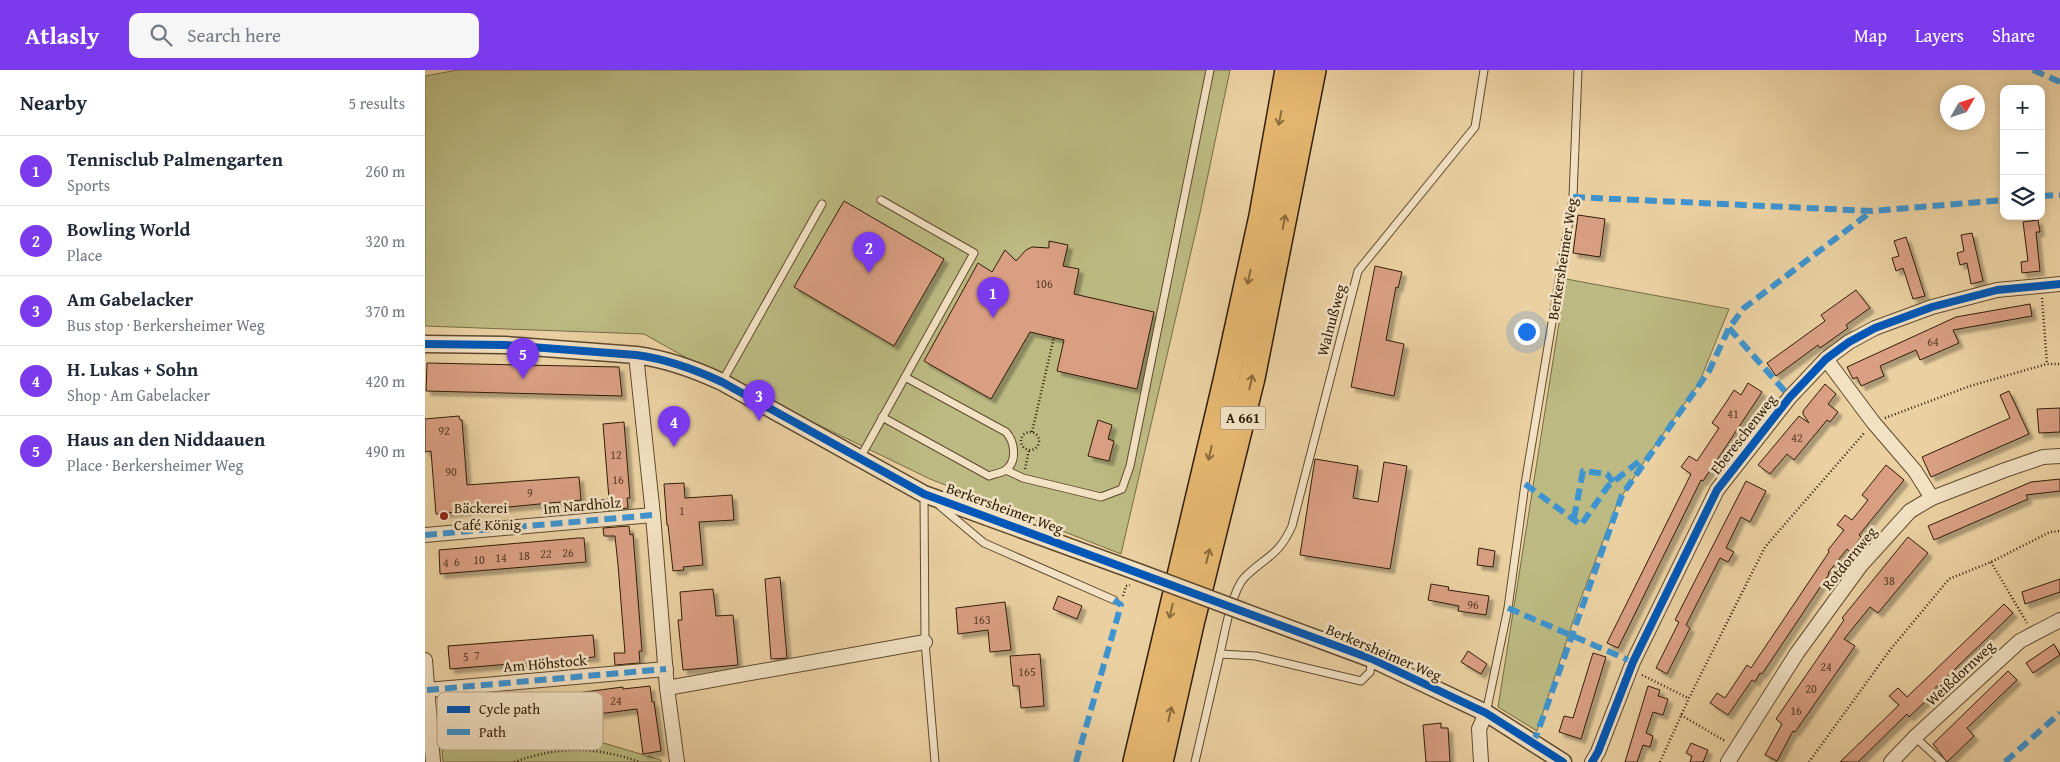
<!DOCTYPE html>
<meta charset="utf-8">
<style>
:root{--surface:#fff;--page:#f6f6f7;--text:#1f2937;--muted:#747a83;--line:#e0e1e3;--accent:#7c3aed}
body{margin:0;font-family:"Gentium Book Plus",serif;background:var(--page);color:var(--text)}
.controls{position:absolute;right:15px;top:15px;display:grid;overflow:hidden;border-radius:10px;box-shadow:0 2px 12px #0003}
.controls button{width:45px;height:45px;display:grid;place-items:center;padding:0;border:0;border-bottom:1px solid var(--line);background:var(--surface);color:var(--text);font:25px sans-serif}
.compass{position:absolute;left:1515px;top:15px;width:45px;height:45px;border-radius:50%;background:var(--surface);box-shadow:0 2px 12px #0003;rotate:51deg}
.you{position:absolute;left:1101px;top:261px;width:18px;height:18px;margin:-12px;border:4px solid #fff;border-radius:50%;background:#1a73e8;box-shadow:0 0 0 8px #1a73e833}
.badge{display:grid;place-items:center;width:32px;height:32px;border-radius:50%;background:var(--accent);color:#fff;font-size:16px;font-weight:700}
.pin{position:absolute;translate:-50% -41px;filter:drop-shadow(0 1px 2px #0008)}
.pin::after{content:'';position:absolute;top:26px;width:18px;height:15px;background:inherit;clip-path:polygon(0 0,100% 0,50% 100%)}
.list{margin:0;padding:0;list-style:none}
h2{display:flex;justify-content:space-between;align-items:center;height:65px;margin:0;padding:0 20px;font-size:21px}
h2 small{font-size:16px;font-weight:400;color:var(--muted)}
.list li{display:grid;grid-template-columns:32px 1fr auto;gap:15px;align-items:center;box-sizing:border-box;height:70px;padding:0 20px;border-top:1px solid var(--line)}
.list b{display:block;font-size:19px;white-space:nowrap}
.list p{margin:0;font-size:16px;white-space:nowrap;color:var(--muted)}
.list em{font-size:16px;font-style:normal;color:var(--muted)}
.icon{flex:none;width:28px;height:28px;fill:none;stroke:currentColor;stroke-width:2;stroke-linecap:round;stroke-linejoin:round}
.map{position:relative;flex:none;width:1635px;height:692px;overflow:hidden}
header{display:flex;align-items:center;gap:30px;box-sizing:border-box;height:70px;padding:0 25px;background:var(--accent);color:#fff}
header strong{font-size:24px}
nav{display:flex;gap:28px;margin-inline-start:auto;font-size:18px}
.search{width:350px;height:45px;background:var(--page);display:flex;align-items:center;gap:12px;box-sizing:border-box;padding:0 18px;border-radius:10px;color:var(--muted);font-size:19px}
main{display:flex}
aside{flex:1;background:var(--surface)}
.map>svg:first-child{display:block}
.green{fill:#bcba82;stroke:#766c45}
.building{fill:#da9f83;stroke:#301d08;filter:url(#shadow)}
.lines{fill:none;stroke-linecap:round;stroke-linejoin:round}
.service-casing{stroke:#5f4a2e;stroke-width:9}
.minor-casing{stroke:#5f4a2e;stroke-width:16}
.tertiary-casing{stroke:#5f4a2e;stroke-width:19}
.motorway-casing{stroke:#301d08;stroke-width:28}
.path{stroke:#301d08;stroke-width:2.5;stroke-dasharray:1 2.5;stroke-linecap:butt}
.service{stroke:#f2e1c3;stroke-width:7}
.minor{stroke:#f2e1c3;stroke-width:14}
.tertiary{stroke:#f2e1c3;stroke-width:16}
.motorway{stroke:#e6b871;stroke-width:25}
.tertiary-bridge-casing{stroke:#5f4a2e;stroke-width:19;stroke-linecap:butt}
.tertiary-bridge{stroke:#f2e1c3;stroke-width:16}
.quiet{stroke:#3d94d1;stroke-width:6;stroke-dasharray:12 6;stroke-linecap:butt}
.cycleway-casing{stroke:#f2e1c3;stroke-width:11}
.cycleway{stroke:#0057b8;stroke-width:8}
.oneway{stroke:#8b6a3c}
.poi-dot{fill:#8f2418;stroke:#f2e1c3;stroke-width:2}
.labels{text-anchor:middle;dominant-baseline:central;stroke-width:5;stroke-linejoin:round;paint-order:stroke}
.number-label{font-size:12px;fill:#5a3e27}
.shield{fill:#f2e1c3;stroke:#6a5840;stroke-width:1}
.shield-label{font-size:14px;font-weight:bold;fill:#301d08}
.street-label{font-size:15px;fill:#301d08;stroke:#f2e1c3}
.poi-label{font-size:15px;fill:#301d08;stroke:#f2e1c3;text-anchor:start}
.key{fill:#f2e1c3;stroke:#b8a68b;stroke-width:1}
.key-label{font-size:14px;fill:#301d08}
</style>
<header>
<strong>Atlasly</strong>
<div class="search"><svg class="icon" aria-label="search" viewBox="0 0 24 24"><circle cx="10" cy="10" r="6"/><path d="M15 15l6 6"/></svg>Search here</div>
<nav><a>Map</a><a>Layers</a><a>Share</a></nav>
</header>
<main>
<aside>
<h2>Nearby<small>5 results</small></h2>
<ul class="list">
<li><span class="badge">1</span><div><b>Tennisclub Palmengarten</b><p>Sports</p></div><em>260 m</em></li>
<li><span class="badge">2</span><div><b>Bowling World</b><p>Place</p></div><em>320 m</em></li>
<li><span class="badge">3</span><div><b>Am Gabelacker</b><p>Bus stop · Berkersheimer Weg</p></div><em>370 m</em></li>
<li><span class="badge">4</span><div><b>H. Lukas + Sohn</b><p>Shop · Am Gabelacker</p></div><em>420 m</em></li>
<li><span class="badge">5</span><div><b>Haus an den Niddaauen</b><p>Place · Berkersheimer Weg</p></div><em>490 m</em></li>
</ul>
</aside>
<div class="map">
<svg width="1635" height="692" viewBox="0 0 1635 692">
<defs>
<filter id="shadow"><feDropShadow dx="4.5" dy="4.5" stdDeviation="1" flood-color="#0004"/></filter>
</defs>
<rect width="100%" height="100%" fill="#ebd1a2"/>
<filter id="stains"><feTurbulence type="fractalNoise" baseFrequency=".004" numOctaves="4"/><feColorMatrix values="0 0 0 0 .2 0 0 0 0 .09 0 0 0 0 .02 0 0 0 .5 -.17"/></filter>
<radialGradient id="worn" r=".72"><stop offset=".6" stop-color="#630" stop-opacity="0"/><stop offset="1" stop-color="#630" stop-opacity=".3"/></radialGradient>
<g class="green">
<path d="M33 0H805L775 143 696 484 505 409 301 310 219 264 0 256V6Z"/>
<path d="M1141 209 1304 239 1274 313 1224 384 1193 432 1153 536 1112 661 1073 637Z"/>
<path d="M173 662 175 672 236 690V692H18L17 680Z"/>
</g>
<g class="building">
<path d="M419 131 519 189 469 276 369 217Z"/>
<path d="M1153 145 1180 149 1175 187 1148 183Z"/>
<path d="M1613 150 1615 162H1611L1615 201 1597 203 1596 192 1603 191 1598 152Z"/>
<path d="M1547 163 1558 211 1546 214 1542 193 1535 195 1532 183 1539 181 1536 165Z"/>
<path d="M1481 167 1500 226 1488 229 1478 198 1471 201 1467 188 1474 186 1469 171Z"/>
<path d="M624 171 643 175 638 196 654 199 649 224 729 242 712 319 632 301 639 270 605 262 566 329 499 291 553 193 567 202 580 180 591 191 601 180 607 177 624 178Z"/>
<path d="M950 196 977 202 973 218 971 217 961 270 979 274 969 326 926 317Z"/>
<path d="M1431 220 1445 238 1421 255 1423 258 1395 278 1393 275 1351 306 1342 293 1400 251 1396 245Z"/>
<path d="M1605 234 1607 246 1528 260 1534 273 1495 290 1491 280 1455 296 1459 306 1436 316 1432 307 1428 309 1422 297 1531 247Z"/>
<path d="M2 293 194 297 197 326 1 321Z"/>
<path d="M1323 313 1337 322 1278 411 1276 410 1193 578 1182 573 1266 404 1256 397 1264 386 1272 391 1294 358 1287 353 1302 331 1309 320 1316 325Z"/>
<path d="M1400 314 1411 324 1403 334 1413 342 1405 352 1402 350 1369 390 1362 384 1345 404 1333 395 1374 346 1384 353 1378 344V341Z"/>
<path d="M1584 321 1604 364 1506 407 1497 387 1585 348 1575 325Z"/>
<path d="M1635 338V362L1614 363 1612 339Z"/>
<path d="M34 346 35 350H37L42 415 154 407 156 430 11 444 6 381 0 382V349Z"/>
<path d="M673 350 687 355 683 369 689 371 684 391 663 386Z"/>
<path d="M199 352 205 428H202L203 438 177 441 176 430 184 429 178 354Z"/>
<path d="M890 389 933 396 928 428 953 432 959 392 982 396 965 499 875 485Z"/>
<path d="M1461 395 1479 410 1434 465 1436 467 1425 482 1422 479 1403 503 1404 504 1337 604 1335 603 1330 612 1327 610 1303 645 1285 633 1292 623 1300 628 1322 595 1326 598 1404 482 1403 480 1419 460 1412 455 1420 445 1427 450 1443 430 1437 425Z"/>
<path d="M1635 409V421L1601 425 1603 429 1509 470 1503 456 1606 412Z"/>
<path d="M1321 411 1341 421 1325 452 1316 447 1301 478 1309 482 1303 492 1295 488 1261 555 1265 558 1242 604 1231 598 1254 552 1250 550Z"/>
<path d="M259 413 260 428 307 425 309 450 274 452 278 495 258 497 259 500 248 501 243 455H242L239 414Z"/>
<path d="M204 456 205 465 208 464 217 581H214L215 593 190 595 189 583H200L193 495 190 466H179L178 458Z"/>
<path d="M1483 467 1503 483 1453 543 1445 537 1419 569 1430 576 1370 662 1368 661 1352 691 1340 685 1357 654 1351 649 1419 550 1417 548Z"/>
<path d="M153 468H159L161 492 15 504 14 480Z"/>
<path d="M1054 478 1070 481 1068 497 1052 495Z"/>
<path d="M355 507 362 588 346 589 340 509Z"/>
<path d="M1635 509V522L1600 534 1597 522Z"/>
<path d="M1006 514 1024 517 1023 520 1064 526 1061 545 1033 541 1034 536 1003 530Z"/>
<path d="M288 519 291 546 308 545 313 595 258 600 253 550H257L255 522Z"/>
<path d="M633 526 657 536 652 549 628 539Z"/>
<path d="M580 532 586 580 565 582 563 560 533 564 531 538Z"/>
<path d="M1579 534 1588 543 1501 627 1503 629 1484 647 1482 644 1433 692H1415L1474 635 1464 626 1473 618 1482 627Z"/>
<path d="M168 565 170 587 25 599 23 576Z"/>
<path d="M1629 574 1635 585 1608 603 1601 593Z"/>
<path d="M1043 581 1062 594 1056 604 1036 592Z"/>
<path d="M1168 583 1181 587 1156 669 1134 662 1139 646 1148 648Z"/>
<path d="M615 584 619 636 596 638 594 616H588L585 586Z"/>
<path d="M1583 601 1592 610 1542 658 1549 666 1522 692 1508 674Z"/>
<path d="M225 616 227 632H229L236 681 218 684 212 639 23 663 20 640 198 617V619Z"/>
<path d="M1223 616 1235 620 1233 626 1243 629 1238 645 1228 642 1221 663 1228 666 1225 677 1218 675 1212 692H1200Z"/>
<path d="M1016 653V658H1023L1025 692H1001L998 655Z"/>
<path d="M1266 673 1283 680 1278 692H1265L1267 686 1261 683Z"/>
</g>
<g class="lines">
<defs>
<g id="service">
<path d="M297 312 397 134"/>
<path d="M457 347 564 406C569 404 575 403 579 401 593 393 590 372 581 362L480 307"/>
<path d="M435 388 549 183 456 130"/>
<path d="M581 400 598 408 676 427 697 419 705 396 785 0"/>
<path d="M499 424 500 572 510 692"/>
<path d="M515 436 559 473 689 530"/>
<path d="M795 584C799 565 807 520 820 507 841 486 853 487 867 456L933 201 1050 57 1059 0"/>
<path d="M1061 643 1083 538 1100 414 1148 127 1153 0"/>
<path d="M1490 667 1517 692"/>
<path d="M770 692 795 584 831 586 936 611 945 602 947 589"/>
</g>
<g id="minor">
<path d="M211 285 228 445 242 618 252 692"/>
<path d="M1401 289 1448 352 1490 401 1507 428"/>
<path d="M0 465 228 445"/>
<path d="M0 590 8 692"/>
<path d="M242 618 500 572"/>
<path d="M2 620 241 599"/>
<path d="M1056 692 1054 659 1061 643"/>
<path d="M1167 692 1173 682 1208 592 1292 420 1365 327 1401 289 1424 272 1450 258 1507 237 1572 220 1635 214"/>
<path d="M1303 692 1372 583 1436 495 1485 441 1507 428 1580 400 1618 387 1635 386"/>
<path d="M1466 692 1490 667 1595 571 1635 550"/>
</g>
<g id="tertiary">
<path d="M0 274 80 275 211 285C242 289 269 299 297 312L499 424 713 502"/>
<path d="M817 541 947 589 1061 643 1138 692"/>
</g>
<g id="motorway">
<path d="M711 692 801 311 837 146 863 0"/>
<path d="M735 692 766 554 827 308 888 0"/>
</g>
</defs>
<use href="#service" class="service-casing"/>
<use href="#minor" class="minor-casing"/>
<use href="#tertiary" class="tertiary-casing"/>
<use href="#motorway" class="motorway-casing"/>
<g class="path">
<path d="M1617 228 1622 294"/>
<path d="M1460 348 1545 316 1622 294H1635"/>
<circle cx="605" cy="371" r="9"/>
<path d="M607 362 629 267"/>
<path d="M600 399 604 380"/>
<path d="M1566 492 1602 553"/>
<path d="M698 526 701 516 705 515"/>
<path d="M1217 605 1263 628"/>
<path d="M1256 645 1300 671"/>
<path d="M89 692C135 676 168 676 215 692"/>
<path d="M1235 692 1264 628 1340 477 1440 362"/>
<path d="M1384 692 1465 580 1524 509 1566 492 1625 462 1635 461"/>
</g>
<use href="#service" class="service"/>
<use href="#minor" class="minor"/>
<use href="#tertiary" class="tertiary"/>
<use href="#motorway" class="motorway"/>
<defs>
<path id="tertiary-bridge" d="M713 502 817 541"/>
</defs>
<use href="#tertiary-bridge" class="tertiary-bridge-casing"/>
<use href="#tertiary-bridge" class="tertiary-bridge"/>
<g class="quiet">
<path d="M1608 0 1635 12"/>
<path d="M1616 126 1635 125"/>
<path d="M1148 127 1447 141 1579 130"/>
<path d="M1304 258 1365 327"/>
<path d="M1100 414 1156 455 1183 416 1217 389"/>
<path d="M1149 448 1158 401 1182 404 1188 412"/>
<path d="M0 465 228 445"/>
<path d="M1083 538 1208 592"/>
<path d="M2 620 241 599"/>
<path d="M1107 673 1112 664 1197 425 1284 301 1304 258 1319 238 1447 141"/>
<path d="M651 692 696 535 689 530"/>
<path d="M1580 692 1635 643"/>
</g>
<defs>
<g id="cycleway">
<path d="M0 274 80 275 211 285C242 289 269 299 297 312L499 424 947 589 1061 643 1138 692"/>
<path d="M1167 692 1173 682 1208 592 1292 420 1365 327 1401 289 1424 272 1450 258 1507 237 1572 220 1635 214"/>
</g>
</defs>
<use href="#cycleway" class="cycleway-casing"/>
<use href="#cycleway" class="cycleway"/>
</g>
<defs><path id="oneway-shaft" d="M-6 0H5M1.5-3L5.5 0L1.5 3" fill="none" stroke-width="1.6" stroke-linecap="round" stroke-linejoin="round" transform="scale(1.25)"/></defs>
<g class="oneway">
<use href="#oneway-shaft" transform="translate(855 48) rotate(101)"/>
<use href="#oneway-shaft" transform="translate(859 152) rotate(-79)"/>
<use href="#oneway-shaft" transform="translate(824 207) rotate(102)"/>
<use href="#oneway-shaft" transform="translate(826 312) rotate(-77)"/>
<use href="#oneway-shaft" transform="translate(785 383) rotate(103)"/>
<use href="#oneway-shaft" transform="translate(783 486) rotate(-76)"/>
<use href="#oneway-shaft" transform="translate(746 541) rotate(104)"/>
<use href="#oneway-shaft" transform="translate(745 644) rotate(-77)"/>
</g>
<circle class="poi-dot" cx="19" cy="446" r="5"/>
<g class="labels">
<g class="number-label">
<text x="619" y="213">106</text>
<text x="1508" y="271">64</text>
<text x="1308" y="343">41</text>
<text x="19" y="360">92</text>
<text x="1372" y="367">42</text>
<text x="191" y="384">12</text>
<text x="26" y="401">90</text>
<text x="193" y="409">16</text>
<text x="105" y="422">9</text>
<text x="257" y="440">1</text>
<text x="143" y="482">26</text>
<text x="121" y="483">22</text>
<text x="99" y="485">18</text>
<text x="76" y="487">14</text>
<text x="54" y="489">10</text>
<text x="32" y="491">6</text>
<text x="21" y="492">4</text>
<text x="1464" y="510">38</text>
<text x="1048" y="534">96</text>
<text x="557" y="549">163</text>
<text x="52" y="585">7</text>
<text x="41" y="586">5</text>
<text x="1401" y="596">24</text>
<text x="602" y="601">165</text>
<text x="1386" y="618">20</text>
<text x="191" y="630">24</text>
<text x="1371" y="640">16</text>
</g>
<rect class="shield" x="795.5" y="336.5" width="45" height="23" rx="4"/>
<g class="shield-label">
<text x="818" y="348">A 661</text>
</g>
<g class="street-label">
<text transform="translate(1137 189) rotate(-81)">Berkersheimer Weg</text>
<text transform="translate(906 250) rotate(-75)">Walnußweg</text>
<text transform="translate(1318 364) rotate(-52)">Ebereschenweg</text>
<text transform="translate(157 435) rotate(-5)">Im Nardholz</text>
<text transform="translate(580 438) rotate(20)">Berkersheimer Weg</text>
<text transform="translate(1424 488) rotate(-51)">Rotdornweg</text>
<text transform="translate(959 582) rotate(23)">Berkersheimer Weg</text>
<text transform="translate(120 593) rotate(-5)">Am Höhstock</text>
<text transform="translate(1535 603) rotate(-43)">Weißdornweg</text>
</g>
<g class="poi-label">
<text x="29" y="437">Bäckerei<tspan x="29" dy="17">Café König</tspan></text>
</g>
</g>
<rect x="12" y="622" width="166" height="58" rx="8" class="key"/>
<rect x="22" y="636" width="23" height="7" fill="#0057b8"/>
<rect x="22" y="659" width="23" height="6" fill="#3d94d1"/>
<g class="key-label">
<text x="54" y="644">Cycle path</text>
<text x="54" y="667">Path</text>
</g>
<rect width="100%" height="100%" filter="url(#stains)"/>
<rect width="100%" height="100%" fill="url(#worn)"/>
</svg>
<div class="controls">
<button>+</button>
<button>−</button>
<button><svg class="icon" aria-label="layers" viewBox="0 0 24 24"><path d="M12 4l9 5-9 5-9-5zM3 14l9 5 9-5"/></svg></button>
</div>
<svg class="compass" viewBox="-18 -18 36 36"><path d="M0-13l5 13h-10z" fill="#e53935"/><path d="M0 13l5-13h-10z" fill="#747a83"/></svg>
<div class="you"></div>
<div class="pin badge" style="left:568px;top:248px">1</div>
<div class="pin badge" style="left:444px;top:203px">2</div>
<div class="pin badge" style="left:334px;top:351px">3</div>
<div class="pin badge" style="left:249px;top:377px">4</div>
<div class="pin badge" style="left:98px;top:309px">5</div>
</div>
</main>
